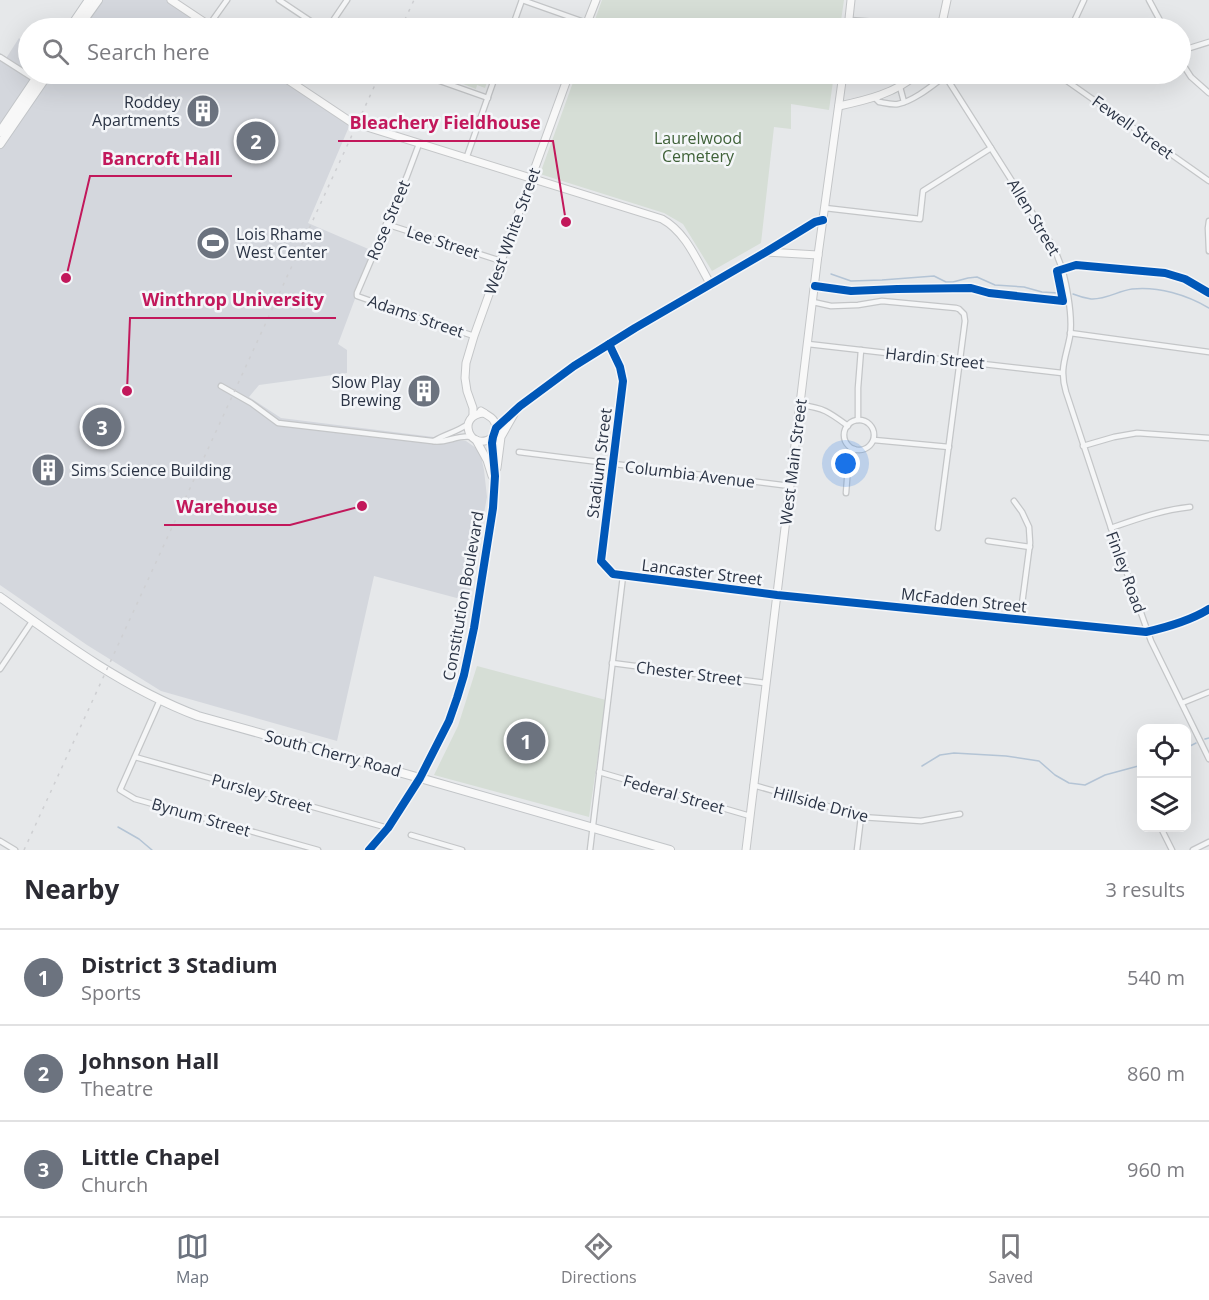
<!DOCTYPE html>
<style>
:root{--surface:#fff;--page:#f2f2f3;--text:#2b2b33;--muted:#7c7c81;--line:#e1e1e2;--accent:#6c737f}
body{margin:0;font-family:"Open Sans",sans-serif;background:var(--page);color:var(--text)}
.controls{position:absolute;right:18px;bottom:18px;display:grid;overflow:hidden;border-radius:12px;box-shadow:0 6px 24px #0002}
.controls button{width:54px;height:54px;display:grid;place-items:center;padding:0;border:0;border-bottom:2px solid var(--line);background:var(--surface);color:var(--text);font:30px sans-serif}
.you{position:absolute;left:846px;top:464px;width:21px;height:21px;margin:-15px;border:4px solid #fff;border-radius:50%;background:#1a73e8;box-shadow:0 0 0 9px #1a73e833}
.badge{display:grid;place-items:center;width:39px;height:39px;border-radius:50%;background:var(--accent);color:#fff;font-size:20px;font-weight:700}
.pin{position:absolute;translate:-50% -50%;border:3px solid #fff;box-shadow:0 2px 6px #0006}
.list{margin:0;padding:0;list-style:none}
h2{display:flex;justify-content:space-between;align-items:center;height:78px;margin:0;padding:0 24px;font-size:26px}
h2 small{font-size:20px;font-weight:400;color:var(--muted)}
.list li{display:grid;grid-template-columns:39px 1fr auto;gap:18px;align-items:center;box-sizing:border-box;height:96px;padding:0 24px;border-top:2px solid var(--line)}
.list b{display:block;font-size:22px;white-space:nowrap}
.list p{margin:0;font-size:20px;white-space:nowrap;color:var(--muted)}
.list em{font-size:20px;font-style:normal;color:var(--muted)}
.icon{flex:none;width:33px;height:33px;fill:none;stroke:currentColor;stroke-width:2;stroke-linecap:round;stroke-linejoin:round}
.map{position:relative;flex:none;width:1209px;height:850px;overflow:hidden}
.search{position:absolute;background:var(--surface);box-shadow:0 6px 24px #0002;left:18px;right:18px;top:18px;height:66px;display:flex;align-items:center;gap:15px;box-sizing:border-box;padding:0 21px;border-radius:33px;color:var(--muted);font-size:22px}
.sheet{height:366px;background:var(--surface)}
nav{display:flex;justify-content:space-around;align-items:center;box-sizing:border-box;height:84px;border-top:2px solid var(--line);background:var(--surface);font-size:16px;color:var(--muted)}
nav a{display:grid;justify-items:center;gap:3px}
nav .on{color:var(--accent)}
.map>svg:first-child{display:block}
.built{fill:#d4d7dd}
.green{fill:#d6ded6}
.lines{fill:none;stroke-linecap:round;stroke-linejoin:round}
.stream{stroke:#b4c4d5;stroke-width:1.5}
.street-casing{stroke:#c4c6c8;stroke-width:7}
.secondary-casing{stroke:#c4c6c8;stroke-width:9}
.primary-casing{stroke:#c2c5c8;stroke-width:10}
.street{stroke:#f5f6f7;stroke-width:4.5}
.secondary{stroke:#f8f8f8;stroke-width:7}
.primary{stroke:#f8f8f8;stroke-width:8}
.rail{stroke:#cecfd2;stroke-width:1.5;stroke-dasharray:3 6;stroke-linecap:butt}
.cycleway-casing{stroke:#f4f6f9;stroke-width:11}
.cycleway{stroke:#0057b8;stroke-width:8}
.labels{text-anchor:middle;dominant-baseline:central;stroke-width:5;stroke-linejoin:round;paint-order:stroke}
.poi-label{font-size:16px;fill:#2b3445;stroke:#f4f6f9;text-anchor:end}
.street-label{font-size:16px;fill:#2b3445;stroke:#f4f6f9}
.park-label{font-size:16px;fill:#3f6138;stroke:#f4f6f9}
.leader{fill:none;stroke:#c2185b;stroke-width:2}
.callout-dot{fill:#c2185b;stroke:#f4f6f9;stroke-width:2}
.callout-label{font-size:18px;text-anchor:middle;font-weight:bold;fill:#c2185b;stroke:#f4f6f9;stroke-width:5;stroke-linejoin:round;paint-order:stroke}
</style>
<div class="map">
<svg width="1209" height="850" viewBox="0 0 1209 850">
<rect width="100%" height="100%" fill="#e6e8ea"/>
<g class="built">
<path d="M91 0H171L213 28H72Z"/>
<path d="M19 38 28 44V74H279L351 122 308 223 373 251 338 344 347 350V373L259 385 249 397 281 418 466 441 476 448 481 456 484 470 487 497 468 601 374 576 337 741 161 691 87 645 0 585V57L5 60Z"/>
</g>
<g class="green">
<path d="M602 0H844L840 28H592Z"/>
<path d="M448 74H490L485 88 477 85 476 89 453 80Z"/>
<path d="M576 74H834L829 110 791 104V129L774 127 761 243 712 271 683 224 664 213 540 174Z"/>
<path d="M477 666 606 700 589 817 434 775 458 726Z"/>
</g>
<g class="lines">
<g class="stream">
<path d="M831 274 851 281 882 280 934 276 946 282H953L968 278 977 277 995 285 1024 287 1042 292 1059 293"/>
<path d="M1073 294C1078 296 1085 298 1091 299 1105 300 1118 291 1132 289 1158 286 1187 295 1209 308"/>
<path d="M1205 739 1209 738"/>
<path d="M1186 748 1196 743"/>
<path d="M922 766 940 755 954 753 1006 756 1039 761 1055 775 1069 783 1085 785 1105 775 1142 765"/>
<path d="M118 827 139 839 152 850"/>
</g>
<defs>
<g id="street">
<path d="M279 0 321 28"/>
<path d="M522 0 587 23"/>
<path d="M1149 0 1164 28"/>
<path d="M849 20 903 24 911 28"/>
<path d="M942 24 953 28"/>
<path d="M207 28 227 0"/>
<path d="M328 28 347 0"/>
<path d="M512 28 522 0"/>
<path d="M1071 28 1084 0"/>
<path d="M1180 51 1209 42"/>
<path d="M0 57 36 80"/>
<path d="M1180 60 1191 77 1209 93"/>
<path d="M420 74 488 98"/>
<path d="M944 74 1045 233C1049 241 1055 249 1058 258 1066 276 1073 316 1070 336 1066 358 1059 368 1066 392L1111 528 1151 641 1209 759"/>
<path d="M1057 74 1209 181"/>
<path d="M291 82 297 74"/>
<path d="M900 87 904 102"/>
<path d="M874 97 879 102C885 103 892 105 898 104 914 101 933 85 945 76"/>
<path d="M419 144 407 176 357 293V296L422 319 474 336"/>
<path d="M466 159 496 74"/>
<path d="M825 208 920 219 923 191 991 148"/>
<path d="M1209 221 1208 228 1209 251"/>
<path d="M386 224 501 261"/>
<path d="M813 302 831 306 858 305 882 301 956 308 959 309 964 314 965 321 938 528"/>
<path d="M1070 333 1209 352"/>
<path d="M609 344 620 367 623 381 601 561 613 574 777 595 1146 632C1168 627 1190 621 1209 609"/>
<path d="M808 344 1062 373"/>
<path d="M221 386 251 403 278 423 432 441C446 444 458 434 472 437"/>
<path d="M801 405C824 408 829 412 848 426"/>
<path d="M858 420V388L861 350"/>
<circle cx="859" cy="435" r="15"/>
<path d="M874 440 949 447"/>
<path d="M434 441C445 434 457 432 468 424"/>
<path d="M1083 446 1114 437 1137 433 1209 438"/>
<path d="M519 452 790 486"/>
<path d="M846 493 848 467 854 449"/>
<path d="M1014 501 1022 512 1029 527 1030 543 1020 619"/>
<path d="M1111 528C1137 519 1162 510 1190 507"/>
<path d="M988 541 1030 547"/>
<path d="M612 663 765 683"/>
<path d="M0 669 33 620"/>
<path d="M160 700 120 790 135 799 318 850"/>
<path d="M1182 703 1209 692"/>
<path d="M135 757 388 828"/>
<path d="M599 772 750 816"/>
<path d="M753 785 824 805 861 817 921 821 960 814"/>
<path d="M1161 828 1172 850"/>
<path d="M411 835 462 850"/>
<path d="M0 841 15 850"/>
<path d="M590 850 623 576"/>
<path d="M857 850 861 817"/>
<path d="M1193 850 1209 842"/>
</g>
<g id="secondary">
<path d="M171 0 213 28"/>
<path d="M585 28 596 0"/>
<path d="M848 28 851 0"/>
<path d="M941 28 947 0"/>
<path d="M279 74 351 122 662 219C686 232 697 261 711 285"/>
<path d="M839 106C867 100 896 93 917 74"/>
<path d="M766 252 818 255"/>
<path d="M481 411C489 417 495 417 496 428"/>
<path d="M484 413C455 415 470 454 493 437"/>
<path d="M473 416V408L467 391 465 378 466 363 474 336 501 261 569 74"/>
<path d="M476 440 487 460 492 476"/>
<path d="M497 468 501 437 514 414"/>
<path d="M369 850 388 828 420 778 449 721 457 698 464 675 474 628 493 508 495 476 492 443 493 437 496 428 520 406 574 366 635 328 766 252 815 222 823 220"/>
<path d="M746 850 818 255 843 74"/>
</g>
<g id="primary">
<path d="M70 28 89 0"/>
<path d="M78 28 98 0"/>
<path d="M0 132 39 74"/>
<path d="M0 144 48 74"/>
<path d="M0 597C62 642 126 689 198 716L420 778 670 850"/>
</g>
</defs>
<use href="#street" class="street-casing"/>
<use href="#secondary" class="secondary-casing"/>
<use href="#primary" class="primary-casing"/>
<use href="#street" class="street"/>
<use href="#secondary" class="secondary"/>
<use href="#primary" class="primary"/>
<g class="rail">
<path d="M401 28 414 0"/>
<path d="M24 850 380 74"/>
</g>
<defs>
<g id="cycleway">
<path d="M815 286 851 291 897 289 971 288 989 293 1063 301 1057 271 1076 265 1165 273 1185 279 1209 293"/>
<path d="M609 344 620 367 623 381 601 561 613 574 777 595 1146 632C1168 627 1190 621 1209 609"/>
<path d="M369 850 388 828 420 778 449 721 457 698 464 675 474 628 493 508 495 476 492 443 493 437 496 428 520 406 574 366 635 328 766 252 815 222 823 220"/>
</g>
</defs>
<use href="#cycleway" class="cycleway-casing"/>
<use href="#cycleway" class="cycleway"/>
</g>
<defs>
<symbol id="building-disc" viewBox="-11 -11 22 22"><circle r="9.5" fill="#6c737f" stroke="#f4f6f9"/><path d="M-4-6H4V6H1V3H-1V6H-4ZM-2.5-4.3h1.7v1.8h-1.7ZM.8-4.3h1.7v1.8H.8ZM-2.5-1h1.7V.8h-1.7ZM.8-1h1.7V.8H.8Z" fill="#fff"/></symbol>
<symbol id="stadium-disc" viewBox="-11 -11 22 22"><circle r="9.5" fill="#6c737f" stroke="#f4f6f9"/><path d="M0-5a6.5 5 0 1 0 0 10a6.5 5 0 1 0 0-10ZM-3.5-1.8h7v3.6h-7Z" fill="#fff"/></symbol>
</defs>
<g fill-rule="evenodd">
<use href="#building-disc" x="184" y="92" width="38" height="38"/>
<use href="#stadium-disc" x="194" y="224" width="38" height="38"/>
<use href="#building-disc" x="405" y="372" width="38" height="38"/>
<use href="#building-disc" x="29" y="451" width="38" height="38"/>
</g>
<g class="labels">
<g class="poi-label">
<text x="180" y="102">Roddey<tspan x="180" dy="18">Apartments</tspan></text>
<text x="236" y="234" text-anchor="start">Lois Rhame<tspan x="236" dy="18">West Center</tspan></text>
<text x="401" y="382">Slow Play<tspan x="401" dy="18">Brewing</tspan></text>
<text x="71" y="470" text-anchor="start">Sims Science Building</text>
</g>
<g class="street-label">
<text transform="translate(1133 127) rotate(36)">Fewell Street</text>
<text transform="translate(1034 217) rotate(59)">Allen Street</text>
<text transform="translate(388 220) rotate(-67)">Rose Street</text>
<text transform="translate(512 231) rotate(-70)">West White Street</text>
<text transform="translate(443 242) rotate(18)">Lee Street</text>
<text transform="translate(416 316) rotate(19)">Adams Street</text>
<text transform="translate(935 358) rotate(6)">Hardin Street</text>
<text transform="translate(793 462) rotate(-83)">West Main Street</text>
<text transform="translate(599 463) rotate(-83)">Stadium Street</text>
<text transform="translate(690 474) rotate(7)">Columbia Avenue</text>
<text transform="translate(702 572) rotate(7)">Lancaster Street</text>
<text transform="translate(1126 572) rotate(70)">Finley Road</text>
<text transform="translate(463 596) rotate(-80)">Constitution Boulevard</text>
<text transform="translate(964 600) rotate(6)">McFadden Street</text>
<text transform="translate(689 673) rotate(7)">Chester Street</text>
<text transform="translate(333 753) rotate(15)">South Cherry Road</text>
<text transform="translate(262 793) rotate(16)">Pursley Street</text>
<text transform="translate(674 794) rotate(16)">Federal Street</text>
<text transform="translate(821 804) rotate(15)">Hillside Drive</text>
<text transform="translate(201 817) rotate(16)">Bynum Street</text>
</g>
<g class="park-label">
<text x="698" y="138">Laurelwood<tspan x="698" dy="18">Cemetery</tspan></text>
</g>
</g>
<path class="leader" d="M566 222L553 141H338M66 278L90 176H232M127 391L130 318H336M362 506L290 525H164"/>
<g class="callout-dot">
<circle cx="566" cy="222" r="6"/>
<circle cx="66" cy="278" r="6"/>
<circle cx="127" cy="391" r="6"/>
<circle cx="362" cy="506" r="6"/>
</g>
<g class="callout-label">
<text x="445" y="129">Bleachery Fieldhouse</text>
<text x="161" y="165">Bancroft Hall</text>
<text x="233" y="306">Winthrop University</text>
<text x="227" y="513">Warehouse</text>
</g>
</svg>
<div class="controls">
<button><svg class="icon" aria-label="locate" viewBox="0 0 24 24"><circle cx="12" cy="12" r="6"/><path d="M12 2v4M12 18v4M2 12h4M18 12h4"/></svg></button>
<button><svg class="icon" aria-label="layers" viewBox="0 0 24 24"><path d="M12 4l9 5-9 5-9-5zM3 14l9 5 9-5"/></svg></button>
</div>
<div class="you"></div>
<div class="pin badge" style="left:526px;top:741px">1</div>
<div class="pin badge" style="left:256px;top:141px">2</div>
<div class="pin badge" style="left:102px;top:427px">3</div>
<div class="search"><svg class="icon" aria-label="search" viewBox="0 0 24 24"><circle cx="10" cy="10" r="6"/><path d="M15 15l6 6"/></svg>Search here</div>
</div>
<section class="sheet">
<h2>Nearby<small>3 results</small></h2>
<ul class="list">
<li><span class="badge">1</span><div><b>District 3 Stadium</b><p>Sports</p></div><em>540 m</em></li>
<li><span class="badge">2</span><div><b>Johnson Hall</b><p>Theatre</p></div><em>860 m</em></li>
<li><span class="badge">3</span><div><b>Little Chapel</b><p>Church</p></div><em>960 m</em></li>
</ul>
</section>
<nav>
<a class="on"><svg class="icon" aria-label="map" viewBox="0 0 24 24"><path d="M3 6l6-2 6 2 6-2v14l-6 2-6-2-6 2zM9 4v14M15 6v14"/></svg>Map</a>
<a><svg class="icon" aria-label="directions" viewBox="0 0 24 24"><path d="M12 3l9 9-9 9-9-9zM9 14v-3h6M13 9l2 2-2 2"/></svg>Directions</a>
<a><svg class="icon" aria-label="saved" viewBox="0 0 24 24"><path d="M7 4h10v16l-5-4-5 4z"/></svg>Saved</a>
</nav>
